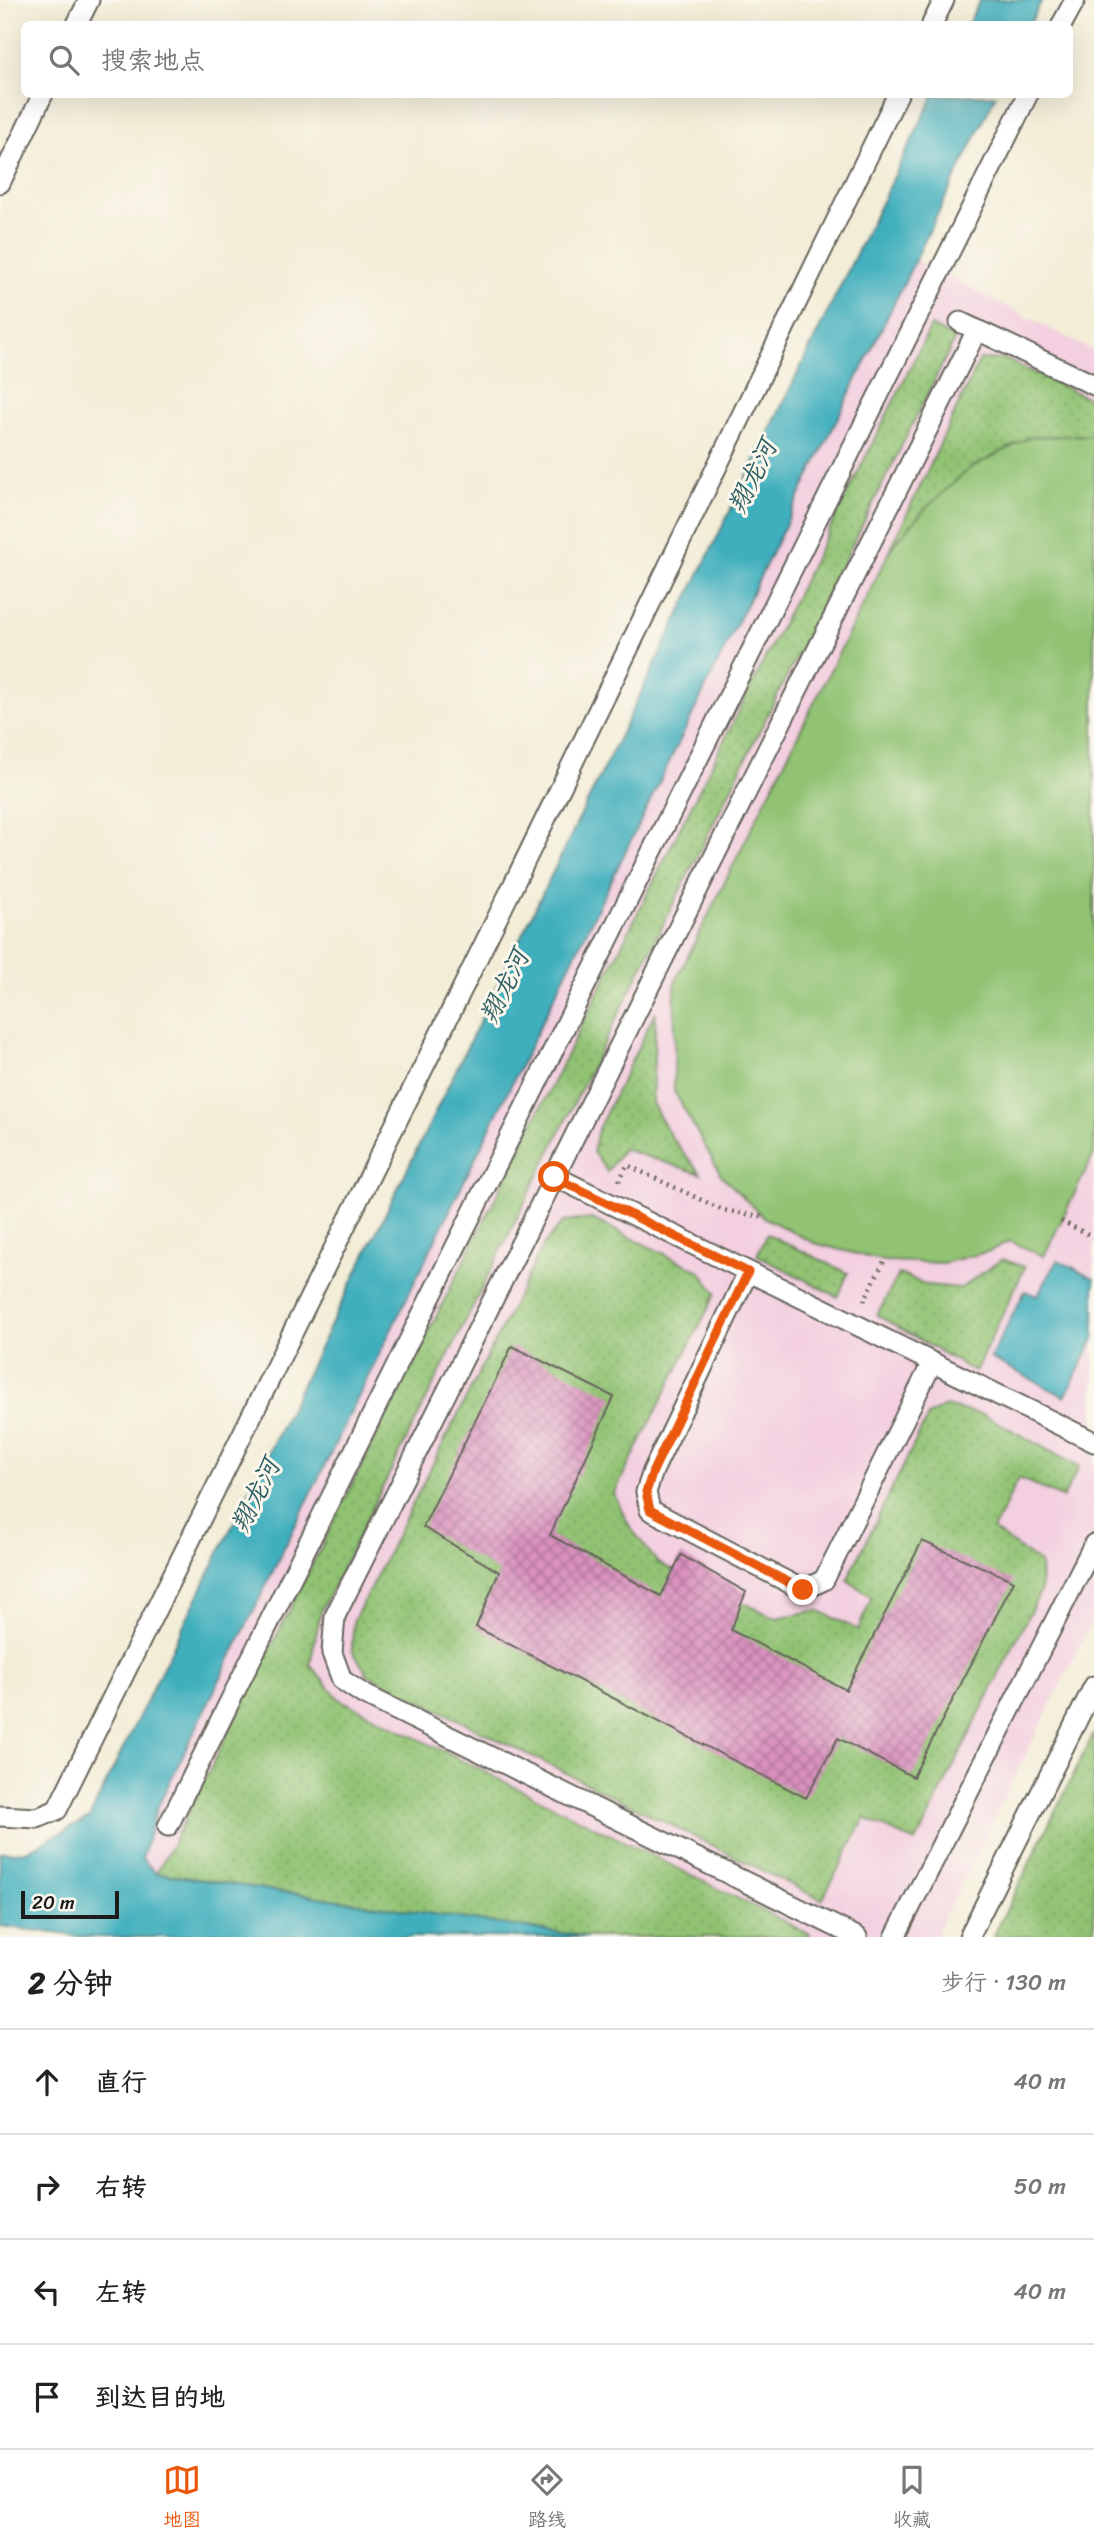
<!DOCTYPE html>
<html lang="zh">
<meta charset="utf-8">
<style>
:root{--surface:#fff;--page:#f2f2f2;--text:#222;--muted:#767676;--line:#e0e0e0;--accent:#ea580c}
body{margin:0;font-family:Sriracha,"LXGW WenKai TC",sans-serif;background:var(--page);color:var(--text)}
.scale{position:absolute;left:21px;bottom:18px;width:98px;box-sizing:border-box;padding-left:7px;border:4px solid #1c1c1c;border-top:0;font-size:19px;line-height:24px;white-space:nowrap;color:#1c1c1c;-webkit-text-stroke:5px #fbf7ec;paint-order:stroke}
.stop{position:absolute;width:21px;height:21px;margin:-16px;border:5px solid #ea580c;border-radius:50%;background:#fff}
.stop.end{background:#ea580c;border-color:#fff;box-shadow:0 2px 7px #0008}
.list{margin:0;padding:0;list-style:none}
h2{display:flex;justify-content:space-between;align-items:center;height:91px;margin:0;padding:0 28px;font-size:30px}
h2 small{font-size:23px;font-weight:400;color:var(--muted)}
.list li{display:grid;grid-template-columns:46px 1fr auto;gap:21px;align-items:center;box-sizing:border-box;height:105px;padding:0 28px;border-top:2px solid var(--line)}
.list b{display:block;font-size:26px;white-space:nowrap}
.list em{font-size:23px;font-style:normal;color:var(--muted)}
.icon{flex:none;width:38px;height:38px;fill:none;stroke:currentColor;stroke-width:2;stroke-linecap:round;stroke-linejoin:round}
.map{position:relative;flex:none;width:1094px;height:1937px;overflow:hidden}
.search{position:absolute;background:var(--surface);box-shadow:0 7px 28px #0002;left:21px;right:21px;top:21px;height:77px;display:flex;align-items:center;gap:18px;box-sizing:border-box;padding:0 24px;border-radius:10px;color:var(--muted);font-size:26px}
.sheet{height:511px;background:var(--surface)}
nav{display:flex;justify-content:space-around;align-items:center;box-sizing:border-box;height:98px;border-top:2px solid var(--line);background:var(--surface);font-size:19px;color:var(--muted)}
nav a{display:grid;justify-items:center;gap:4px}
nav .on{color:var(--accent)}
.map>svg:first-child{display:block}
.built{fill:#f3cfe0}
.grass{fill:url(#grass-dots);stroke:#567048;stroke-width:2}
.garden{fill:#91c373;stroke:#567048;stroke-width:2}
.water{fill:#40afbd;stroke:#2e666c;stroke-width:2}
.building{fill:url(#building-cross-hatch)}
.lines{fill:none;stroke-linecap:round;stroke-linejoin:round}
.service-casing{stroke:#67655d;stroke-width:23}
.path{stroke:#67655d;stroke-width:4.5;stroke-dasharray:2 5;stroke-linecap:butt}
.service{stroke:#fff;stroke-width:19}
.route{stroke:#ea580c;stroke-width:9}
.labels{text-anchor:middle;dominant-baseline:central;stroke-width:6;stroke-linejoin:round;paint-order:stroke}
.water-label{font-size:26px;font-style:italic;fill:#2c5e64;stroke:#fbf7ec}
</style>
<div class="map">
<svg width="1094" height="1937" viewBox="0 0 1094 1937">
<defs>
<pattern id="grass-dots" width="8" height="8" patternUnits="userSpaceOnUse" patternTransform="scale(1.75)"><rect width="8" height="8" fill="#91c373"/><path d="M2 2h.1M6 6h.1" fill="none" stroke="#7ca763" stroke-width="1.8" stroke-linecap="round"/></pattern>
<pattern id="building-cross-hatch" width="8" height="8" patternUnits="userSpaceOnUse" patternTransform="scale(1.75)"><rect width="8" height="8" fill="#da91bf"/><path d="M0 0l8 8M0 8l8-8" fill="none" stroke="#b0769a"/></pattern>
</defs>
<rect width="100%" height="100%" fill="#fbf7ec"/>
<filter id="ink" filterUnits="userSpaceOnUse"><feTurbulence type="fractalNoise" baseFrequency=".0143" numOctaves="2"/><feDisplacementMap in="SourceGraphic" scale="14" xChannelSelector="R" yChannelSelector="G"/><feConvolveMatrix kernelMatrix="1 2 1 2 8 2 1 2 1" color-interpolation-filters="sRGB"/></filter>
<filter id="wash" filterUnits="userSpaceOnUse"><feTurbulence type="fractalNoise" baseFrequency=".00686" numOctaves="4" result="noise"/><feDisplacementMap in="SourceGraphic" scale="28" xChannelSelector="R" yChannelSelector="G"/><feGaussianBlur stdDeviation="1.57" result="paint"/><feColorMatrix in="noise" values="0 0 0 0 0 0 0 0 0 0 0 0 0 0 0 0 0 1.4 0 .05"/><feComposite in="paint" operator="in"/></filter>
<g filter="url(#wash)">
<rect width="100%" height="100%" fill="#f3edd7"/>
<path class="built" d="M915 260 1094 351V1617L935 1937H588L156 1873 142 1859 157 1808Z"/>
<g class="grass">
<path d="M931 326 955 339 321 1611 310 1664 339 1699 809 1934 807 1937H588L156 1873 171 1847Z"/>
<path d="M980 359H1005L1094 401V435L1030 437 891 548Z"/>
<path d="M656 1011 652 1103 671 1137 701 1174 623 1149 607 1172 593 1152 598 1129Z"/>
<path d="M592 1219 700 1271 716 1293 614 1494 630 1527 658 1563 776 1618 818 1610 858 1630 872 1597 847 1580 928 1416 945 1406 984 1415 1079 1467 1063 1498 1019 1478 993 1530 1040 1563 1041 1590 916 1842 865 1818 822 1900 368 1675 352 1650 353 1622 543 1246 563 1222Z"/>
<path d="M767 1234 848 1273 838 1297 757 1255Z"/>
<path d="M1002 1259 1025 1267 975 1372 877 1315 899 1274 927 1285 961 1288Z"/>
<path d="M1094 1733V1937H993Z"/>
</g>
<path class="garden" d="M1094 435V1154L1044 1256 1009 1241 990 1251 943 1263 884 1261 814 1243 763 1217 721 1175 674 1091 675 982 891 548 924 510 970 468 1030 437Z"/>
<g class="water">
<path d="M980 0H1042L1030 24H968Z"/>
<path d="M934 95H996L157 1808 142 1859 156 1873 588 1937H85L0 1926V1853L26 1851 89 1818Z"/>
<path d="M1058 1260 1094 1278V1339L1065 1397 990 1358 1025 1291 1037 1296Z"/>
</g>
<g id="blocks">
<path class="building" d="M512 1346 614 1397 550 1535 661 1596 681 1555 746 1592 731 1630 846 1690 922 1541 1014 1581 913 1777 838 1738 806 1798 476 1627 499 1572 423 1527Z"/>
</g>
</g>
<g filter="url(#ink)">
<use href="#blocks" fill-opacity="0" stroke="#67655d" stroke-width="2"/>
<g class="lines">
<defs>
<g id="service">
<path d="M77 24 89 0"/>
<path d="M932 24 944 0"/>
<path d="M1062 24 1075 0"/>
<path d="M0 183 43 94"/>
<path d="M960 322 1094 385"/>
<path d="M554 1176 1094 1442"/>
<path d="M748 1272 653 1471 646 1492 650 1510 803 1590 824 1580 932 1363"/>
<path d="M0 1816 37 1818 57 1810 507 898 898 94"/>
<path d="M168 1826 1028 94"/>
<path d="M857 1937 363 1694 342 1680 332 1653 335 1616 977 330"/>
<path d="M895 1937 1094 1544"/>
<path d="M969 1937 1094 1686"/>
</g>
</defs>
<use href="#service" class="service-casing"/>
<g class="path">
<path d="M619 1181 627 1165 723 1210 763 1217"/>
<path d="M1061 1221 1094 1237"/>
<path d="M864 1301 884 1261"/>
</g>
<use href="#service" class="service"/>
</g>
</g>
<g class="lines" filter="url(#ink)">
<path class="route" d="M554 1177 748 1272 653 1471 646 1492 650 1510 803 1590"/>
</g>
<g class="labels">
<g class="water-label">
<text transform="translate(752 476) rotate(-64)">翔龙河</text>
<text transform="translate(504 986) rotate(-64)">翔龙河</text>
<text transform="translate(255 1495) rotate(-64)">翔龙河</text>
</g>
</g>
</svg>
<div class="scale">20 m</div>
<div class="stop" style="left:554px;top:1177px"></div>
<div class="stop end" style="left:803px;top:1590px"></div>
<div class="search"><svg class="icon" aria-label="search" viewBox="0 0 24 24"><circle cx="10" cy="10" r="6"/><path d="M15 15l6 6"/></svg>搜索地点</div>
</div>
<section class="sheet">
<h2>2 分钟<small>步行 · 130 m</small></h2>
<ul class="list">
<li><svg class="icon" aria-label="ahead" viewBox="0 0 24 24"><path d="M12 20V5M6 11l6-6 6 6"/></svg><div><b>直行</b></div><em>40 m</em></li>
<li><svg class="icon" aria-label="right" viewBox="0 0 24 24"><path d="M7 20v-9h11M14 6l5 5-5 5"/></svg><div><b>右转</b></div><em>50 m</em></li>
<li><svg class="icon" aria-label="left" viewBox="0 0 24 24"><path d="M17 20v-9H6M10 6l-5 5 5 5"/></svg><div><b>左转</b></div><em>40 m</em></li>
<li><svg class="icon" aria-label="arrive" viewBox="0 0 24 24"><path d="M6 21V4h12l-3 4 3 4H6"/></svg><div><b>到达目的地</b></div></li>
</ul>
</section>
<nav>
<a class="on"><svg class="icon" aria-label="map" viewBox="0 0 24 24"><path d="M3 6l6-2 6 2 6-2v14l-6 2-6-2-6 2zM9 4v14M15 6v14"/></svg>地图</a>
<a><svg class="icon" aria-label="directions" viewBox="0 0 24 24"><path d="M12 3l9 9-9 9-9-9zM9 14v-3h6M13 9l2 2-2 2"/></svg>路线</a>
<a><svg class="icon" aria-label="saved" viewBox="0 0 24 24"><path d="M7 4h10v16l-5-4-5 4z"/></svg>收藏</a>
</nav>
